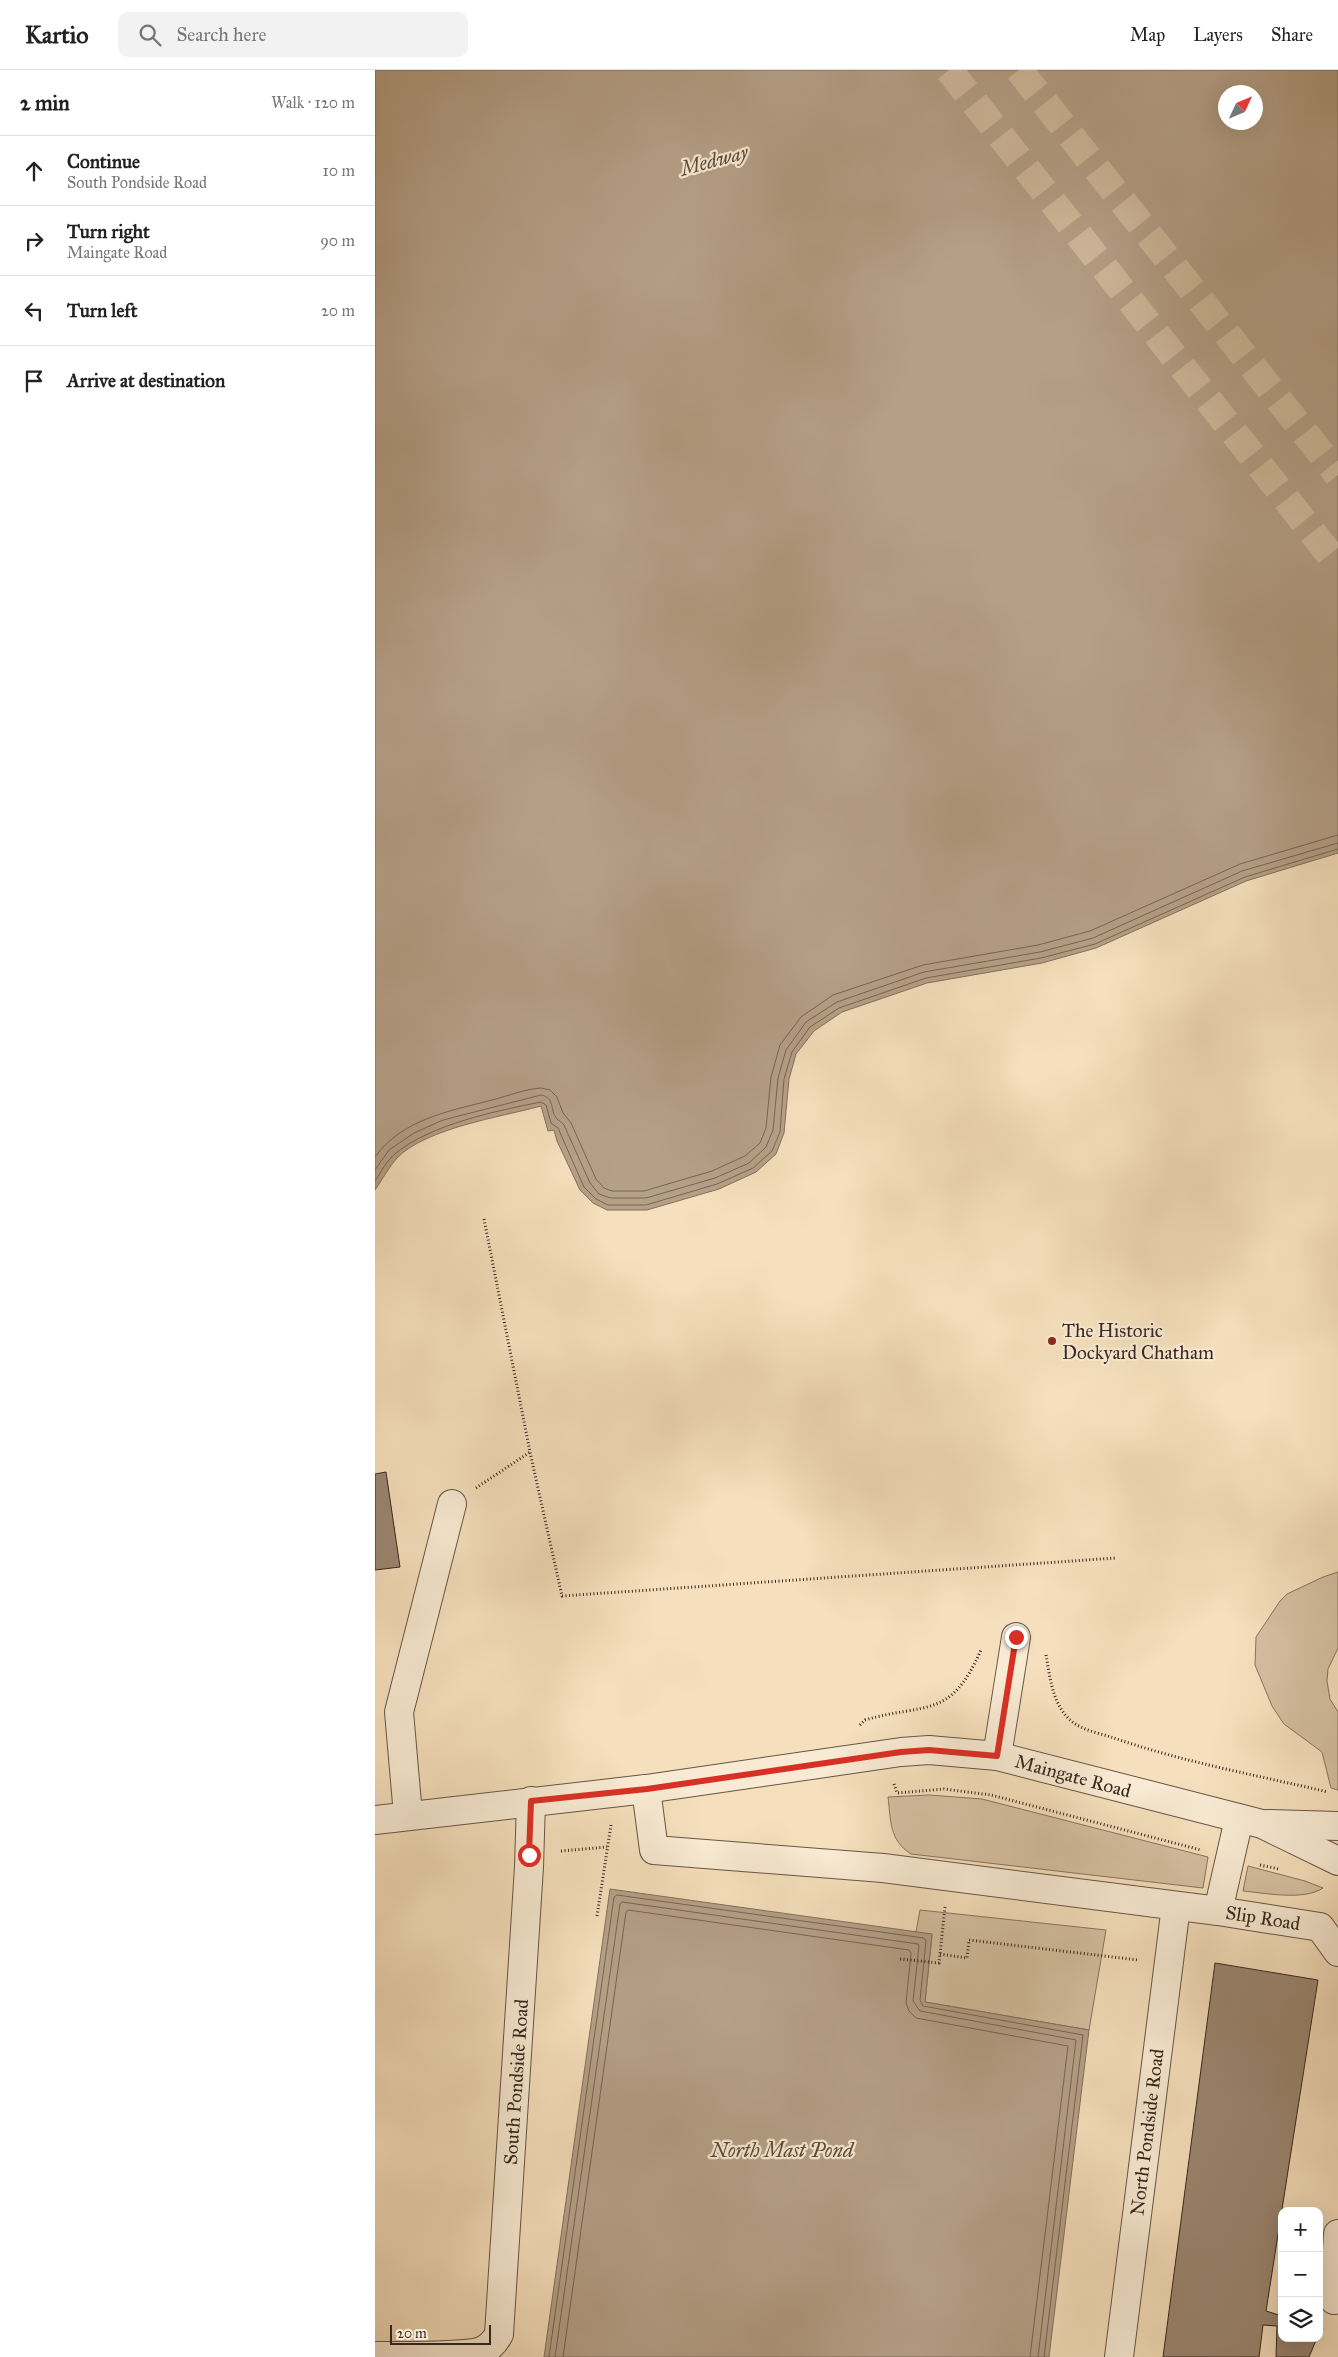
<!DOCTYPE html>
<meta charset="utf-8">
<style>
:root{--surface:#fff;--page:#f2f2f2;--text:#222;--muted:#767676;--line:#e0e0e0}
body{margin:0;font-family:"IM FELL Great Primer",serif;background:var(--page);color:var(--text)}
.controls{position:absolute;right:15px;bottom:15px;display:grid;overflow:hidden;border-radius:10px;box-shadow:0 5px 20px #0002}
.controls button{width:45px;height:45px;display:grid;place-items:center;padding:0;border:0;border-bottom:1px solid var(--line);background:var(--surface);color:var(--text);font:25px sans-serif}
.compass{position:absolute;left:843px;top:15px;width:45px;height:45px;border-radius:50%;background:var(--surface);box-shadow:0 5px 20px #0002;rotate:46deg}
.scale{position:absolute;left:15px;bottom:12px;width:101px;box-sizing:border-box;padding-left:5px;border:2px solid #39271f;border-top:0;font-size:14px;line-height:18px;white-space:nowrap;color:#39271f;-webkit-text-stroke:4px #f8ead3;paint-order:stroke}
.stop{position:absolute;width:15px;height:15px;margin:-11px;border:4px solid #d93025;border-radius:50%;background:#fff}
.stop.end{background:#d93025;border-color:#fff;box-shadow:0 1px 5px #0008}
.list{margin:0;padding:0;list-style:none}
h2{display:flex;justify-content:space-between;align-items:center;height:65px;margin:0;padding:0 20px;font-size:21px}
h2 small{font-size:16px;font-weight:400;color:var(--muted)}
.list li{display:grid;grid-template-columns:32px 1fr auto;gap:15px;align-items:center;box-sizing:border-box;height:70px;padding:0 20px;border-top:1px solid var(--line)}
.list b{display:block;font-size:19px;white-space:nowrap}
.list p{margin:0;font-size:16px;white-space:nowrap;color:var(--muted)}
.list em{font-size:16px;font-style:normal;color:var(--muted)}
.icon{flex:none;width:28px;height:28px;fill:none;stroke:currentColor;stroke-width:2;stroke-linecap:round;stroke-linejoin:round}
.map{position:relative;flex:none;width:963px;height:2287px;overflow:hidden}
header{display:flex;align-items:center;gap:30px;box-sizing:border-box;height:70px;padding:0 25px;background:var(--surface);border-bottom:1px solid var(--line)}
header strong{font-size:24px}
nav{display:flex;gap:28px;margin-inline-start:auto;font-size:18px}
.search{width:350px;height:45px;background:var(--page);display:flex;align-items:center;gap:12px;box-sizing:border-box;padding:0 18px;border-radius:10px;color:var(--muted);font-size:19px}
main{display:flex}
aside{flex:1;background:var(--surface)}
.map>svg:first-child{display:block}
.green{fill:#d5c0a1;stroke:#877460}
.water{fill:#b5a087;stroke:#83705d;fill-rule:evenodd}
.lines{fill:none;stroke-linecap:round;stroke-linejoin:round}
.shore{stroke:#776453;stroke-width:1}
.building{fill:#9b8771;stroke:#39271f}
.major-tunnel{stroke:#cfba9d;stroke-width:28;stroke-dasharray:28 14;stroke-linecap:butt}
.minor-casing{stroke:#685546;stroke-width:30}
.path{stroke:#39271f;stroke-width:3;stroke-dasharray:1 2.5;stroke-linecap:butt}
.minor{stroke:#f8ead3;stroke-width:28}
.route{stroke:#d93025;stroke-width:6}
.poi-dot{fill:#8f2418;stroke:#f8ead3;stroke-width:2}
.labels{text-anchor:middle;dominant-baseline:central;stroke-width:4.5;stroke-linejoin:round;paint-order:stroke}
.poi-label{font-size:19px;fill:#39271f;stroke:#f8ead3;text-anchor:start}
.street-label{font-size:19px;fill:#39271f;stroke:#f8ead3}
.water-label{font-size:20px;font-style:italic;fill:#5e4b3e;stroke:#f8ead3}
</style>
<header>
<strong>Kartio</strong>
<div class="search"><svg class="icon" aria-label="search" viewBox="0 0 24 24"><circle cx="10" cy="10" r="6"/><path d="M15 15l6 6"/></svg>Search here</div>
<nav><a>Map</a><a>Layers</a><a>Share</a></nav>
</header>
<main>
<aside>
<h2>2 min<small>Walk · 120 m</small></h2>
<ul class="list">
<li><svg class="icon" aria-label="ahead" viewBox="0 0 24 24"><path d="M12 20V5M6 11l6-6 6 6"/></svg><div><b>Continue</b><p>South Pondside Road</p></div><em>10 m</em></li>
<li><svg class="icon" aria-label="right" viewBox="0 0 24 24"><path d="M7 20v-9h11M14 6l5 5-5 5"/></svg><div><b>Turn right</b><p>Maingate Road</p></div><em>90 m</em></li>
<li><svg class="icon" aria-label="left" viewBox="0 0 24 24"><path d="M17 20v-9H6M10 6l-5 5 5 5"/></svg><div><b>Turn left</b></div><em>20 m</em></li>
<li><svg class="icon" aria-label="arrive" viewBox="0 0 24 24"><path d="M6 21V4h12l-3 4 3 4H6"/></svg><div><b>Arrive at destination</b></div></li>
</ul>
</aside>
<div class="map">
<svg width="963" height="2287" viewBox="0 0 963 2287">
<rect width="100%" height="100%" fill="#f5dfbc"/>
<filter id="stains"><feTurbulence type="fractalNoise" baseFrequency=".004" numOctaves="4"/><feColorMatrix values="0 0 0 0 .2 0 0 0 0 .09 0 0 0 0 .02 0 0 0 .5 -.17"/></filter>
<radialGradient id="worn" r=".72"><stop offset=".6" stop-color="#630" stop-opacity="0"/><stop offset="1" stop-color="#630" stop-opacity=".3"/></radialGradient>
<g class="green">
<path d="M963 1502V1578L953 1599 952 1611 955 1629 963 1642V1720L956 1718 947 1682 909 1654 897 1636 880 1595 881 1567 905 1531 912 1524 948 1507Z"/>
<path d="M554 1725 607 1729 833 1787 828 1818 536 1784C514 1770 516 1751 513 1727Z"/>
<path d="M873 1796 930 1811 948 1818C929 1831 890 1823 868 1821Z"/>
<path d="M545 1840 731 1860 714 1960 550 1932 557 1865 541 1862Z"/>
</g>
<g class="water">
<path d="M0 0H963V783L871 811 721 878 667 893 552 913 467 942 439 961 421 984 414 1009 409 1063 401 1084 381 1102 344 1119 272 1140H232L218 1133 205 1120 182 1071 179 1060 173 1061 166 1036C126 1047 51 1058 22 1088 14 1097 7 1110 0 1120ZM851 22H881V52H851Z"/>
<path d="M235 1819 557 1864 550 1932 714 1960 674 2287H169Z"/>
</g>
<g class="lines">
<g class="shore">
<path d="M0 1087C27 1049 75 1041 117 1030 133 1026 150 1019 166 1018L175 1020 182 1027 188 1043 196 1053 221 1109 229 1118 237 1121H269L337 1101 370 1086 385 1073 391 1058 396 1007 405 975 426 947 458 925 548 895 663 875 715 861 865 794 963 765"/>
<path d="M0 1100 14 1080 39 1063 68 1050 166 1025C181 1028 174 1040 182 1049 184 1051 187 1052 189 1055L215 1113 224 1124 235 1128H271L340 1108 374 1093 391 1077 398 1060 403 1008 411 980 431 952 462 932 549 902 665 882 718 868 867 801 963 773"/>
<path d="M0 1111C6 1102 12 1090 21 1083 57 1054 121 1041 166 1032L171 1035 176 1053 183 1058 209 1117 221 1129 233 1135H271L342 1114 378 1098 397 1081 405 1062 409 1009 417 982 435 957 464 938 551 908 666 888 720 874 870 807 963 779"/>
<path d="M174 2287 239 1827 242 1825 549 1868 551 1871 545 1930 548 1936 708 1965 669 2287"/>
<path d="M180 2287 245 1834 247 1832 543 1874 544 1876 538 1931 545 1941 701 1970 663 2287"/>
<path d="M188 2287 251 1842 253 1840 534 1880 536 1883 531 1933 534 1941 541 1948 693 1976 655 2287"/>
</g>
</g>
<g class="building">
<path d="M11 1402 25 1497 0 1500V1404Z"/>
<path d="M840 1893 943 1910 891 2241 907 2246V2268H942L934 2287H901L902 2256 888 2255 884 2287H788Z"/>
</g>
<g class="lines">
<g class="major-tunnel">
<path d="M574 0 963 495"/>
<path d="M644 0 963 405"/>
</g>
<defs>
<g id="minor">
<path d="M622 1686 641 1567"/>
<path d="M271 1719 279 1780 508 1798 843 1841 945 1857 963 1882"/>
<path d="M33 1745 24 1642 77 1434"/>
<path d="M0 1750 271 1719 526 1682 554 1680 622 1686 887 1754 963 1791"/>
<path d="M893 1754 963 1756"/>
<path d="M843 1841 864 1749"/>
<path d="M959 2230 963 2164"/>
<path d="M0 2286C28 2286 79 2287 104 2282 113 2279 120 2272 124 2264L154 1797 156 1731"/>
<path d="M744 2287 801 1836"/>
</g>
</defs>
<use href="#minor" class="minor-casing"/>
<g class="path">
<path d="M109 1149 155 1382 187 1526 741 1488"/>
<path d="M101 1418 155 1382"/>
<path d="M671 1585C675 1607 677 1632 694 1649 705 1660 724 1663 739 1668 808 1692 881 1705 953 1722"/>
<path d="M485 1655 490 1650C553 1632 575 1650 606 1580"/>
<path d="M519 1714 522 1723 569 1719 616 1725 826 1780"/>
<path d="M186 1781 232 1777"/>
<path d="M885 1795 904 1799"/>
<path d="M222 1846 236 1755"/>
<path d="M565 1884 592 1888 594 1870 763 1890"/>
<path d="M525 1889 564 1893 570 1837"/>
</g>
<use href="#minor" class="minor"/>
</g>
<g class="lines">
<path class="route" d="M154 1785 156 1731 272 1719 526 1682 554 1680 622 1686 641 1567"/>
</g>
<circle class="poi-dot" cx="677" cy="1271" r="5"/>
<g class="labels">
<g class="poi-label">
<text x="687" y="1260">The Historic<tspan x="687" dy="22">Dockyard Chatham</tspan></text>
</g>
<g class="street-label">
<text transform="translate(698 1706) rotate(15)">Maingate Road</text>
<text transform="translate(888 1848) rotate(9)">Slip Road</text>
<text transform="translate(141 2012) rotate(-86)">South Pondside Road</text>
<text transform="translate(772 2062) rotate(-83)">North Pondside Road</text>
</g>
<g class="water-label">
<text transform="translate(339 90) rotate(-15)">Medway</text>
<text x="407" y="2080">North Mast Pond</text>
</g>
</g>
<rect width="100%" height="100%" filter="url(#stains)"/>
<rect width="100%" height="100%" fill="url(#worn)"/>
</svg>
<div class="controls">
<button>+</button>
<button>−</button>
<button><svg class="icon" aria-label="layers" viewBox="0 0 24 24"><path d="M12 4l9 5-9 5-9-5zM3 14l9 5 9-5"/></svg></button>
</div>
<svg class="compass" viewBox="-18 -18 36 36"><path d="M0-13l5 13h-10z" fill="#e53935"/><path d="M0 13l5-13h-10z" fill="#767676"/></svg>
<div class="scale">20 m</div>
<div class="stop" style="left:154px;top:1785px"></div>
<div class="stop end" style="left:641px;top:1567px"></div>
</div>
</main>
